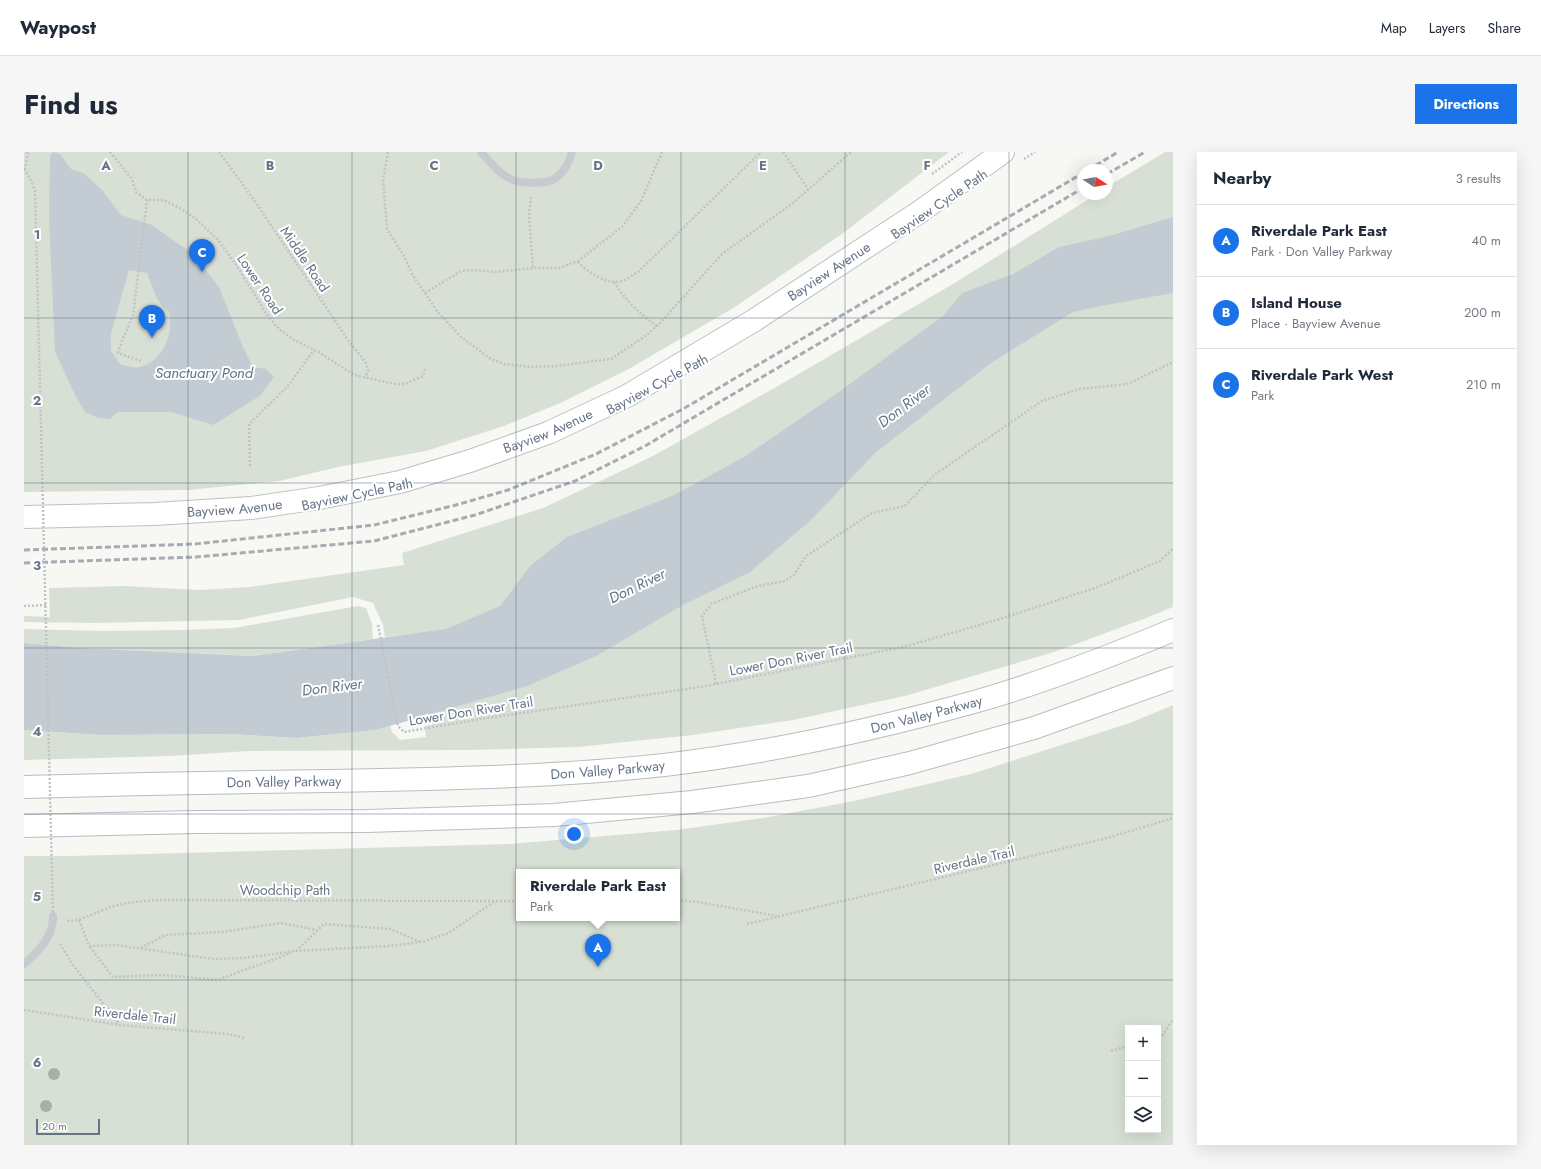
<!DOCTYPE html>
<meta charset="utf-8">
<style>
:root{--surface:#fff;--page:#f6f6f7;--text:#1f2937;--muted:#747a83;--line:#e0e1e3;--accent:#1a73e8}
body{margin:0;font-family:Jost,sans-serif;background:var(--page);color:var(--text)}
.controls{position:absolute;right:12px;bottom:12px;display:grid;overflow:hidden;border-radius:0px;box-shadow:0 4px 16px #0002}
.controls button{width:36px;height:36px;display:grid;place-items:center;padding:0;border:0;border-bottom:1px solid var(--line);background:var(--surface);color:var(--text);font:20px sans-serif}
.compass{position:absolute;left:1053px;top:12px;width:36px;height:36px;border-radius:50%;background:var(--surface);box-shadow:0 4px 16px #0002;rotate:101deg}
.scale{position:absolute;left:12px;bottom:10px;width:64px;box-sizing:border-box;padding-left:4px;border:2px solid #657488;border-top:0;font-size:11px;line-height:14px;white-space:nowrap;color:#657488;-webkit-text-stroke:3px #fff;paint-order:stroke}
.you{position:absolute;left:550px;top:682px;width:14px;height:14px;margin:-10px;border:3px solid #fff;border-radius:50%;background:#1a73e8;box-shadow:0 0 0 6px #1a73e833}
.badge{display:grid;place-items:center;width:26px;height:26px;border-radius:50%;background:var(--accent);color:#fff;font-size:13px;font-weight:700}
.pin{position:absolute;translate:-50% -33px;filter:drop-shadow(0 1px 2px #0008)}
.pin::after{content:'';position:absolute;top:21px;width:14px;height:12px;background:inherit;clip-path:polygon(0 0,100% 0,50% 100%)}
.popup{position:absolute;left:492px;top:717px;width:164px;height:52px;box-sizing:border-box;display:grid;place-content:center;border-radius:0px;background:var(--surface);filter:drop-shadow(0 1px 3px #0005);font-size:13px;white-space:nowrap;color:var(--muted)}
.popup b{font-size:15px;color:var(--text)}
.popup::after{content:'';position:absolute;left:50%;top:100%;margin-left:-8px;border:8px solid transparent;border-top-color:var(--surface)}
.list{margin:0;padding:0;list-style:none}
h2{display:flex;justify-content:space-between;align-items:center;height:52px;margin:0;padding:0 16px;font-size:17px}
h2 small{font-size:13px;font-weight:400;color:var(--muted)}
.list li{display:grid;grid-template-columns:26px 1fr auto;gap:12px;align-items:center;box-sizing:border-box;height:72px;padding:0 16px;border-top:1px solid var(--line)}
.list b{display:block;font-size:15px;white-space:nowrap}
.list p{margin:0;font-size:13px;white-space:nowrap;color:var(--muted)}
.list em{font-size:13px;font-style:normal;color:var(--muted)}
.icon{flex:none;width:22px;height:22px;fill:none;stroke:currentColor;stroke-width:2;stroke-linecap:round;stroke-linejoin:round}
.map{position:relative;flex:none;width:1149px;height:993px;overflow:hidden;border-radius:0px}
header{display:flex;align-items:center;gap:24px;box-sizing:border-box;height:56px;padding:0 20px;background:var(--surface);border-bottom:1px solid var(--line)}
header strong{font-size:19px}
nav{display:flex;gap:22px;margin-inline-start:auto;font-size:14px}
.intro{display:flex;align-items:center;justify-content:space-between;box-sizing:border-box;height:96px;padding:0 24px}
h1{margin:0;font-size:28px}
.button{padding:10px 18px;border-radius:0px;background:var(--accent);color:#fff;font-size:14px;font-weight:700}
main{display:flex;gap:24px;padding:0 24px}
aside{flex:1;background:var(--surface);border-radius:0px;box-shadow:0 4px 16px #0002}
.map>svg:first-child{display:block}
.green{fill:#d8e0d5;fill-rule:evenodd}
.water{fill:#c3ccd2;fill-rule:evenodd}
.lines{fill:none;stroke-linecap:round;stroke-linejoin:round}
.secondary-casing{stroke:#bcbfc5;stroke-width:24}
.highway-casing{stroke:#b9bcc0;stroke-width:24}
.path{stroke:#c1c2c5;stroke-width:2.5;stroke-dasharray:2 2;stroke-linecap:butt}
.lane{stroke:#c7cace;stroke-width:8}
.secondary{stroke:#fff;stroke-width:22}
.highway{stroke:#fff;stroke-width:22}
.rail{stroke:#a7acb3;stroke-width:3;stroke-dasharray:6 3;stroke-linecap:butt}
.path-bridge{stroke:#c1c2c5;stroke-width:2.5;stroke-dasharray:2 2;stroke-linecap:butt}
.tree{fill:#a5b2a3}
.grid{fill:none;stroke:#657488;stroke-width:1;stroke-opacity:0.55}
.labels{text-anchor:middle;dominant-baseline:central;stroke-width:4;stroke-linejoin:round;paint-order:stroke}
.street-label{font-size:14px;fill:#657488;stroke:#fff}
.water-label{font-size:15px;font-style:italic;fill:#607683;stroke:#fff}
.grid-label{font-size:13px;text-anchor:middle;font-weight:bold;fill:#657488;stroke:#fff;stroke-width:4;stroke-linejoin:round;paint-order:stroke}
</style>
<header>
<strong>Waypost</strong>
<nav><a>Map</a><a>Layers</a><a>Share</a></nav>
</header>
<div class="intro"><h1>Find us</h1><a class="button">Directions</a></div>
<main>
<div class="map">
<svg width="1149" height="993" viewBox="0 0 1149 993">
<rect width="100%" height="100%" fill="#f7f8f4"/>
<g class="green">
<path d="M0 0H925L818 82 711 155 603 218 534 252 480 274 402 299 314 315 256 329 165 338 0 340Z"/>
<path d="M1141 0H1149V455L1117 468 1030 500 881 544 769 568 669 583 554 595 446 598 225 599 146 604 0 608V578L77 583 208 582 272 586 352 578 366 574 368 580 376 588 402 585 389 482 361 485 359 473 349 451 329 445 215 468 70 471 0 470V464L26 465 25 436 100 434 175 438 225 435 380 413 378 401 519 356 629 304 754 234 929 132 1073 42H1083V35Z"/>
<path d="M334 454 342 456 348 472 349 487 228 504 57 496 0 491V477L79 479 159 478 210 476Z"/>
<path d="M1149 553V993H0V704H46L485 692 652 678 739 666 830 649 947 622 1106 571ZM495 720H653V766H495ZM1104 876H1134V978H1104Z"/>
</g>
<g class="water">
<path d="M29 0 36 2 47 17 61 22 79 39 97 63 128 73 169 102 195 135 219 195 229 215 242 217 250 225 236 244 189 273 147 260H94L86 267 74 266 61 260 52 245 31 200 25 67 26 3ZM105 118 123 121C129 136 132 151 145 160 150 182 139 210 115 215 110 217 102 213 96 212L87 199V181Z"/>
<path d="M1149 65V141L1077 154 1049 160 967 211 851 301 787 368 726 420 659 453 572 504 503 534 352 578 272 586 208 582 77 583 0 578V491L57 496 228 504 422 477 476 454 507 413 543 385 648 344 720 305 812 242 920 163 938 141 989 122 1035 95 1085 84Z"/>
</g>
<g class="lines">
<defs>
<g id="secondary">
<path id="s1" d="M0 365 131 362 227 356 295 346 376 330 446 309 524 281 603 244 729 169 897 59 979 0"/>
</g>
<g id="highway">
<path id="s2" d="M0 635C102 632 204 630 305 629 417 627 529 625 640 613 744 601 849 578 950 550 1018 531 1084 505 1149 478"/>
<path d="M0 674 171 670 343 669 530 663 668 650 784 634 886 611 1010 576 1149 526"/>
</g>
</defs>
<use href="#secondary" class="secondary-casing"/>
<use href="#highway" class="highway-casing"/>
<g class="path">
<path d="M86 0 108 27 112 40 123 48H139L156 56 171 66 194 88 213 114 243 163 255 177 270 188 293 199 330 223 371 232H381L399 224 402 215"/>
<path d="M195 0 232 51 324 188 342 211 344 219 341 226"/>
<path d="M364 0 359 28 363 77 380 104 388 122 413 159 437 185 467 207 480 212 507 215 533 214 587 207 624 182 637 170 698 102 769 51 827 0"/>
<path d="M759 0 784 37"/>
<path d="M1000 7 1011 0"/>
<path d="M0 17 7 28 11 39 17 274"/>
<path d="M1 18 4 0"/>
<path d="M908 22 938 0"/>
<path d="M507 45 505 63 509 116"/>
<path d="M554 110C564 120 582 133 597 129 603 128 608 123 614 120L737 0"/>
<path d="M590 130C601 148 616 162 633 174"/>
<path d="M401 141 437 119 449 118 472 120 509 116H535L554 109 598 75 617 49 638 0"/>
<path d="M117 209 94 201 99 186 109 164 123 48"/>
<path d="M226 314 225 272 264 234 290 198"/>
<path d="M0 454 22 453"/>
<path d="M354 473 374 574 380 580 457 567 676 535 879 495 976 467 1071 436 1136 409 1149 397"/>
<path d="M692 532 678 464 687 452 708 444 734 434 761 429 770 423 782 404 848 361 881 354 910 323 1018 249 1056 237 1104 232 1149 210"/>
<path d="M653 748 674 750 753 764"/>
<path d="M55 768 65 794 92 793 189 807 219 806 272 799 365 794 398 790 425 781 471 749"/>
<path d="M43 769C62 768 73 759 90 754 105 750 119 749 134 748L495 749"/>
<path d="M723 772 1083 686 1149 666"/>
<path d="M36 792 49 813 96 873"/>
<path d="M66 795 89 825 139 823 193 828 267 801"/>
<path d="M117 796 141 783 198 780 257 771 293 778"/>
<path d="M272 799 300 772 366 777 397 790"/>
<path d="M0 858 96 873 204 882 220 886"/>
<path d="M1134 884 1139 883 1149 867"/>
<path d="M1087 899 1104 894"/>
</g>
<g class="lane">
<path d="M457 0C466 10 476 23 489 28 499 32 524 32 532 26 540 20 546 9 548 0"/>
<path d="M0 812C14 800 30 784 29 764"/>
</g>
<use href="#secondary" class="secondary"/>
<use href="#highway" class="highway"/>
<g class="rail">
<path d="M1064 18 1094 0"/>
<path d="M1083 22 1121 0"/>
<path d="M0 398 171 392 350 373 432 353 484 338 572 302 659 257 1059 21"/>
<path d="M0 411 172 405 350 389 451 363 551 329 621 294 1059 36"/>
</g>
<path class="path-bridge" d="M17 274 29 764"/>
</g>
<g class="tree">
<circle cx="30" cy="922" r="6"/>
<circle cx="22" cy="954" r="6"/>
</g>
<path class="grid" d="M164 0V993M328 0V993M492 0V993M657 0V993M821 0V993M985 0V993M0 166H1149M0 331H1149M0 496H1149M0 662H1149M0 828H1149"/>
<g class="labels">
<g class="street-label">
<text transform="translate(915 52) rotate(-34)">Bayview Cycle Path</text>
<text transform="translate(281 107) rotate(56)">Middle Road</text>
<text stroke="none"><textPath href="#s1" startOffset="859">Bayview Avenue</textPath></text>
<text transform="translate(236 132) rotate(56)">Lower Road</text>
<text transform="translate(633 232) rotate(-28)">Bayview Cycle Path</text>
<text stroke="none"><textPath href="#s1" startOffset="535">Bayview Avenue</textPath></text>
<text transform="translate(333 342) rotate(-12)">Bayview Cycle Path</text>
<text stroke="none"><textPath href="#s1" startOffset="211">Bayview Avenue</textPath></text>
<text transform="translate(767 507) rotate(-11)">Lower Don River Trail</text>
<text transform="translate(447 559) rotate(-9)">Lower Don River Trail</text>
<text stroke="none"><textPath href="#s2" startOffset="908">Don Valley Parkway</textPath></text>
<text stroke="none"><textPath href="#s2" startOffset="584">Don Valley Parkway</textPath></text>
<text stroke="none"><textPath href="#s2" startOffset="260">Don Valley Parkway</textPath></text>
<text transform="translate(950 708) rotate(-13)">Riverdale Trail</text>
<text x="261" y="738">Woodchip Path</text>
<text transform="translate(111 863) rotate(6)">Riverdale Trail</text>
</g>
<g class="water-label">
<text x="180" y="221">Sanctuary Pond</text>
<text transform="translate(880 254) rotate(-37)">Don River</text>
<text transform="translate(613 434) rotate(-26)">Don River</text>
<text transform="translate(308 535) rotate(-7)">Don River</text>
</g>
</g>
<g class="grid-label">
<text x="82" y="18">A</text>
<text x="246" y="18">B</text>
<text x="410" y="18">C</text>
<text x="574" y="18">D</text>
<text x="739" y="18">E</text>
<text x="903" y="18">F</text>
<text x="13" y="87">1</text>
<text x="13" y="253">2</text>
<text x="13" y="418">3</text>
<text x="13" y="584">4</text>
<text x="13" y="749">5</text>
<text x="13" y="915">6</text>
</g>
</svg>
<div class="controls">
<button>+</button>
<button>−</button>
<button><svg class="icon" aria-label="layers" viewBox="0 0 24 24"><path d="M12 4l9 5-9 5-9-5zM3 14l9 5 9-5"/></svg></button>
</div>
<svg class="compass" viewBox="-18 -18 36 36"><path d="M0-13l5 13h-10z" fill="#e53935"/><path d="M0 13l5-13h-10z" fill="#747a83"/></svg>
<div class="scale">20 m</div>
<div class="you"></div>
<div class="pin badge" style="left:574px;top:815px">A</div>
<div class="popup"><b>Riverdale Park East</b>Park</div>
<div class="pin badge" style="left:128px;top:186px">B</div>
<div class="pin badge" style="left:178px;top:120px">C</div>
</div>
<aside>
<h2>Nearby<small>3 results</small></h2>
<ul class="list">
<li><span class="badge">A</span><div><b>Riverdale Park East</b><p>Park · Don Valley Parkway</p></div><em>40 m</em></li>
<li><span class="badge">B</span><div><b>Island House</b><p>Place · Bayview Avenue</p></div><em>200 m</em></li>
<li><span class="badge">C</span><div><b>Riverdale Park West</b><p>Park</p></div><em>210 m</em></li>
</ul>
</aside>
</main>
